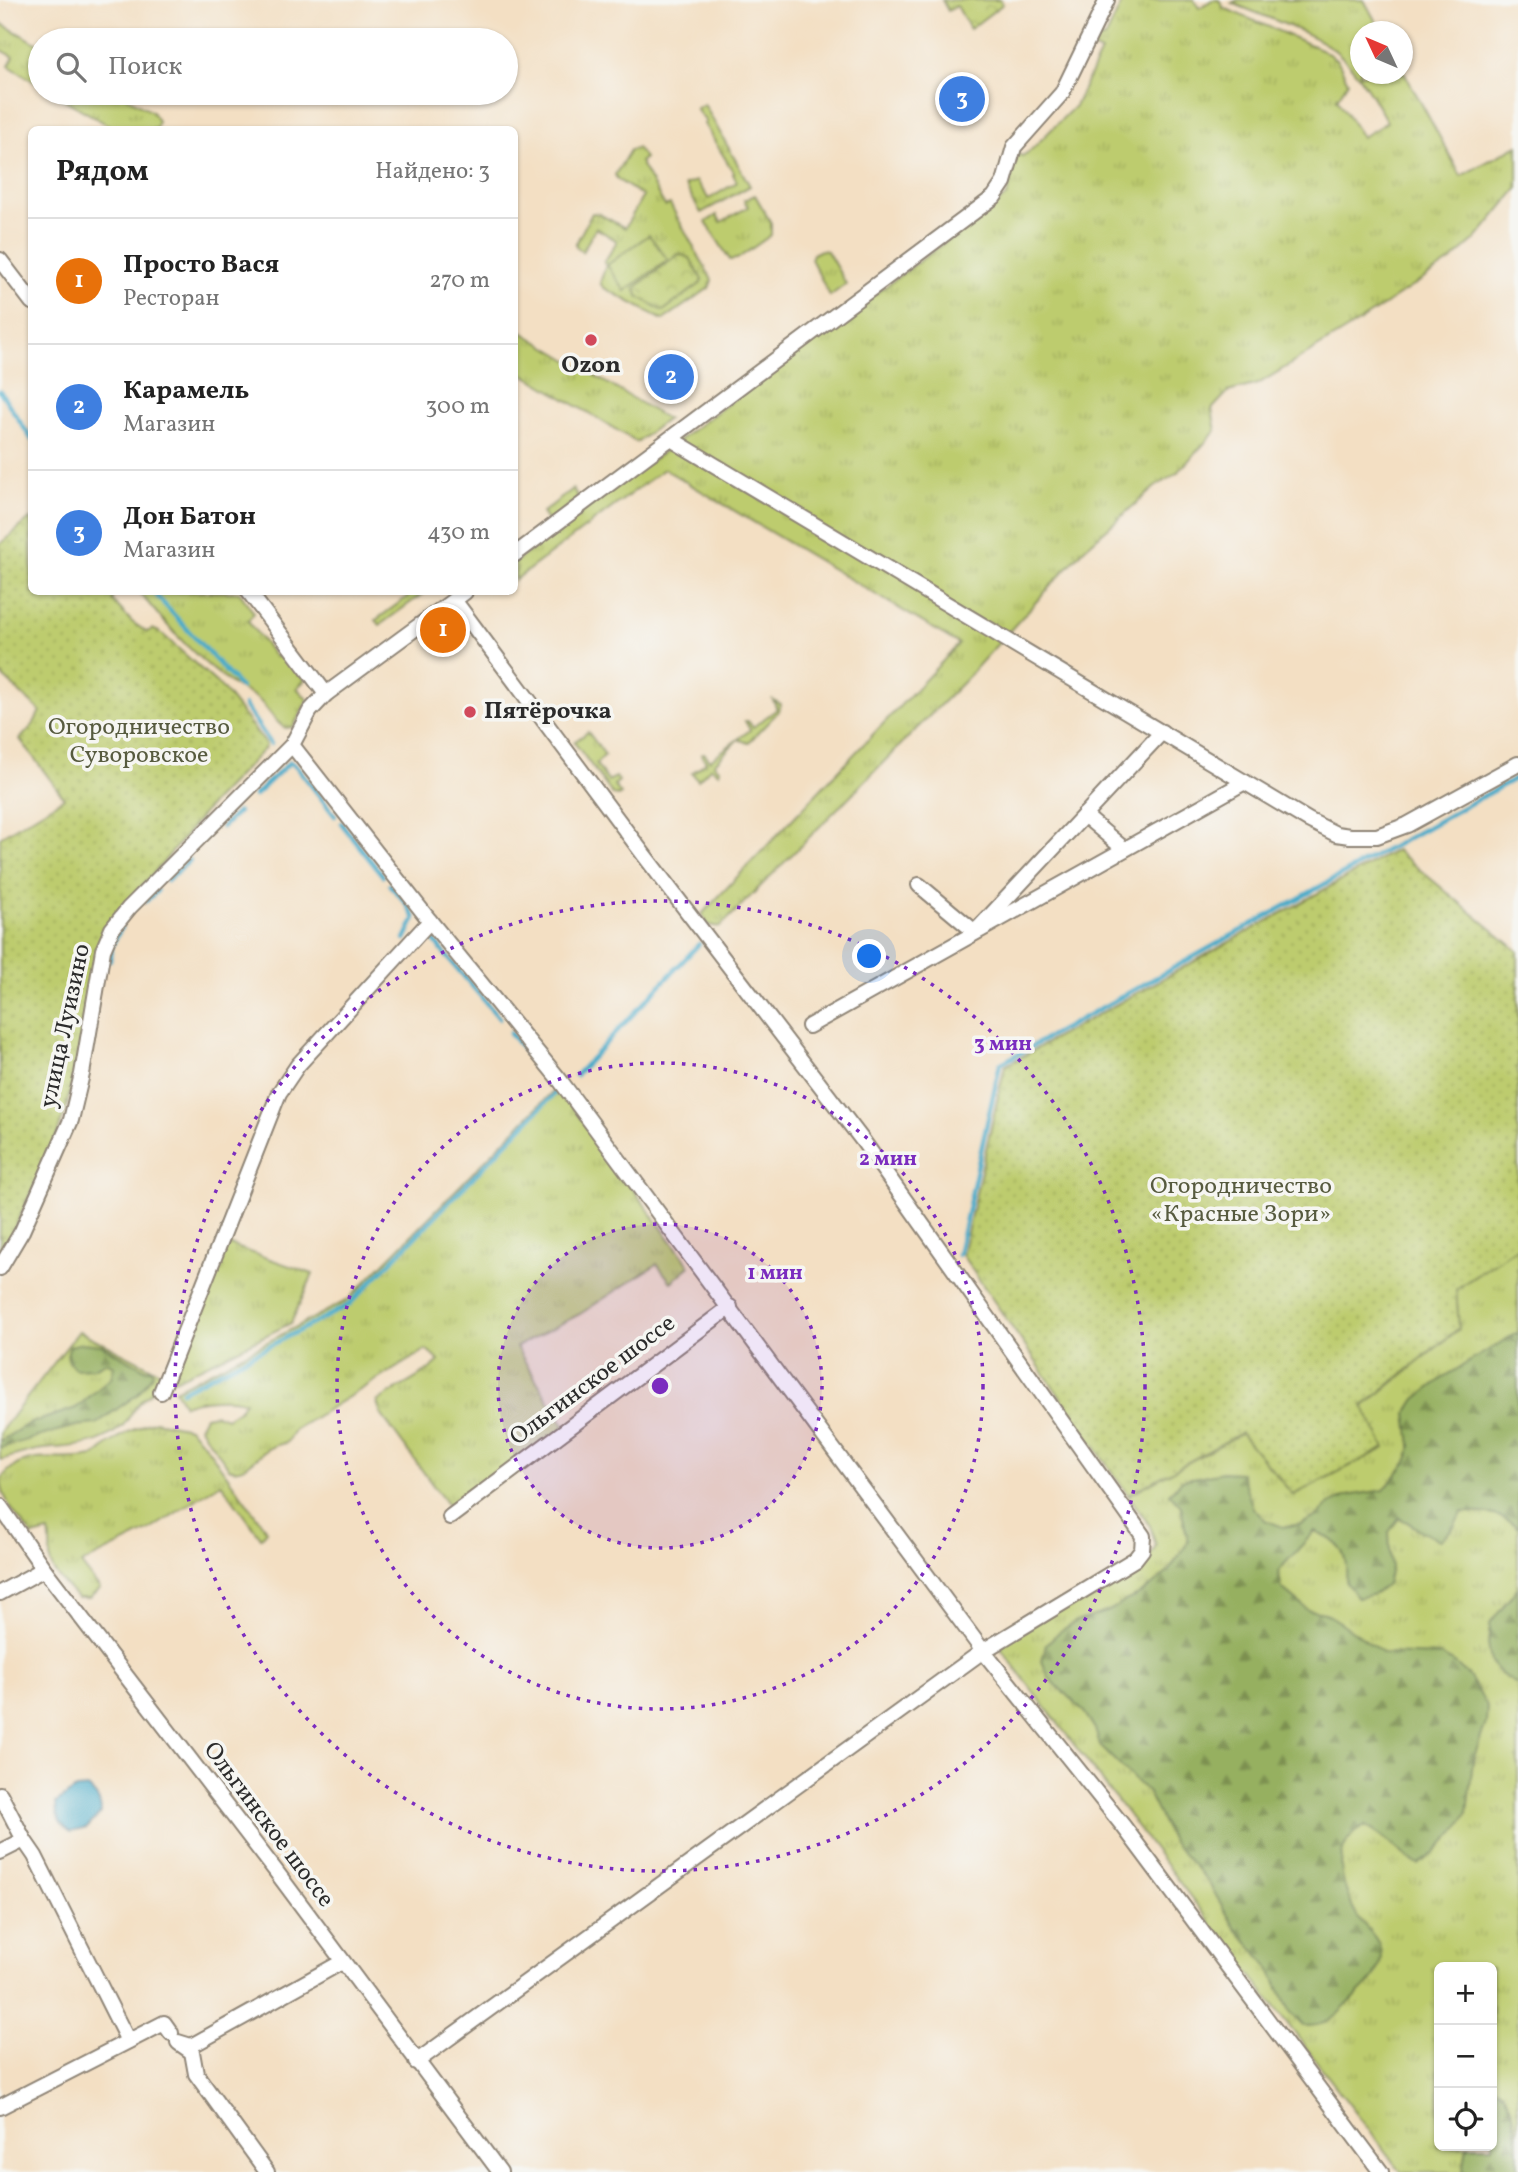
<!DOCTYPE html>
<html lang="ru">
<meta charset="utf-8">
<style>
:root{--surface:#fff;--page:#f6f6f6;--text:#222;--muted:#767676;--line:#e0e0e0;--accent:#d1495b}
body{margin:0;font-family:Vollkorn,serif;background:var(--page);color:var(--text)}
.controls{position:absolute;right:21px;bottom:21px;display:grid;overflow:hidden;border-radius:10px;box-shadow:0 2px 5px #0004}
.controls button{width:63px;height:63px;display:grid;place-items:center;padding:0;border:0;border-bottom:2px solid var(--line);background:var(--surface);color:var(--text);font:35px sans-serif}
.compass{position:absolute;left:1350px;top:21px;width:63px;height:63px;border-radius:50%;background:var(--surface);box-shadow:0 2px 5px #0004;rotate:314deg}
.you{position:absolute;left:870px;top:957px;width:24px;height:24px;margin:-18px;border:5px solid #fff;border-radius:50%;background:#1a73e8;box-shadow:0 0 0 10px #1a73e833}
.badge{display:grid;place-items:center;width:46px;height:46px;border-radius:50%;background:var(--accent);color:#fff;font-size:23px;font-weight:700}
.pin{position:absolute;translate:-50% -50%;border:4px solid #fff;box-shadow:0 2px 7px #0006}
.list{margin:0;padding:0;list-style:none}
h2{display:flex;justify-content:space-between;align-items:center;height:91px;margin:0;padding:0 28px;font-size:30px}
h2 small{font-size:23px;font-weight:400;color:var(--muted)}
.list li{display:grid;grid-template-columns:46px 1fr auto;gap:21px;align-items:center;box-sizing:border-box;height:126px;padding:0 28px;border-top:2px solid var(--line)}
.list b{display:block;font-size:26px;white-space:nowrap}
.list p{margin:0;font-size:23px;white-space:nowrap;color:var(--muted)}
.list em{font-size:23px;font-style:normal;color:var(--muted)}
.icon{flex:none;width:38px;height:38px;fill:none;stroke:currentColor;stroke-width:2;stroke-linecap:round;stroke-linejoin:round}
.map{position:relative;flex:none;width:1518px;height:2172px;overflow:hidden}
.search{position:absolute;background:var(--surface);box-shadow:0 2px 5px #0004;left:28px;top:28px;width:490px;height:77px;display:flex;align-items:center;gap:18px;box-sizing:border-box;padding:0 24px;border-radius:38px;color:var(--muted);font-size:26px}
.panel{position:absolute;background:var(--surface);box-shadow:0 2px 5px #0004;left:28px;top:126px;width:490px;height:469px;border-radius:10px}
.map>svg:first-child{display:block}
.grass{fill:url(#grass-tufts);stroke:#747c4c;stroke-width:2;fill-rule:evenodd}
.forest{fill:url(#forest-firs);stroke:#606e46;stroke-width:2}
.park{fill:url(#park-crowns);stroke:#747c4c;stroke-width:2}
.garden{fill:url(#garden-dots);stroke:#747c4c;stroke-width:2}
.pitch{fill:#bdcc6e;stroke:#747c4c;stroke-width:2}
.water{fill:#4aabc9;stroke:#3a6b7a;stroke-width:2}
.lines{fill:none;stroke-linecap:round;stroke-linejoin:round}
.stream{stroke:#4aabc9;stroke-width:4.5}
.street-casing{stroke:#8f8577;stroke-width:18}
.street{stroke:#fff;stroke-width:14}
.ring{fill:none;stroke:#7b2cbf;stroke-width:3.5;stroke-dasharray:3.5 7}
.poi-dot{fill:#d1495b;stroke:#f6f6f2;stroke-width:2.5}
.labels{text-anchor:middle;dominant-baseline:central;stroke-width:7;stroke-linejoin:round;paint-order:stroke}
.poi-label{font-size:24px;font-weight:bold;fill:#2b2b2b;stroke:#f6f6f2}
.park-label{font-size:24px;fill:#575b3f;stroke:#f6f6f2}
.street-label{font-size:24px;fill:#2b2b2b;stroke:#f6f6f2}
.centre{fill:#7b2cbf;stroke:#f6f6f2;stroke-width:3.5}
.ring-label{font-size:21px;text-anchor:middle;font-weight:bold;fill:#7b2cbf;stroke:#f6f6f2;stroke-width:7;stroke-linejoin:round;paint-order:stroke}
</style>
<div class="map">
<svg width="1518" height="2172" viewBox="0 0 1518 2172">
<defs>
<pattern id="grass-tufts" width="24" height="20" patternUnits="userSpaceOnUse" patternTransform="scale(1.75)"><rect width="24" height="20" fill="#bdcc6e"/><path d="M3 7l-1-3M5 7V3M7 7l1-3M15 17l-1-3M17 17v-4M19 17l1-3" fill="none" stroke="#a3af5f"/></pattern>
<pattern id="forest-firs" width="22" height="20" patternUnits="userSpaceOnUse" patternTransform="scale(1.75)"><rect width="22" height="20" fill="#96b061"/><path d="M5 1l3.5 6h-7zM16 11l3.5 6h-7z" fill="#7b8f50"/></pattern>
<pattern id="park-crowns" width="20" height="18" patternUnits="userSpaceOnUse" patternTransform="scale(1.75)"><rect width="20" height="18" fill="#bdcc6e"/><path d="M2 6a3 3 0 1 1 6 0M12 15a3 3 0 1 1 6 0" fill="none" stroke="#a3af5f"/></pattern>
<pattern id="garden-dots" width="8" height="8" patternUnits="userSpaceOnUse" patternTransform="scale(1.75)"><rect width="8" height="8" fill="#bdcc6e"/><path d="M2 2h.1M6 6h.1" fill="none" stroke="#a3af5f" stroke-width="1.8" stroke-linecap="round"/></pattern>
</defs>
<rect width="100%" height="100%" fill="#f6f6f2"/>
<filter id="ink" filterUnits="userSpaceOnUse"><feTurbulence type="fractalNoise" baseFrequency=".0143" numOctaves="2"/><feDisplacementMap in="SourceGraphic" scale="14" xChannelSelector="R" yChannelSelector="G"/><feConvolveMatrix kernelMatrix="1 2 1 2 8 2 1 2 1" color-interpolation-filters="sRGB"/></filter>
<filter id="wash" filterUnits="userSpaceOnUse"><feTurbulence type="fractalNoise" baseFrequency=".00686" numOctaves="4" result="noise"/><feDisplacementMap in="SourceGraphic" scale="28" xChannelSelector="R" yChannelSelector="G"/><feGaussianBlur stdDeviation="1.57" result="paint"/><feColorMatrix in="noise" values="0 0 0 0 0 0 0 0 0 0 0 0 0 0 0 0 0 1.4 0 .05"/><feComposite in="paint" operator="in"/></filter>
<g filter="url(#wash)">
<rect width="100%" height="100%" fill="#f3dfc3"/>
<g class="grass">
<path d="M1123 0H1194L1199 8 1212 0H1219L1224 8 1323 50 1338 61 1348 82 1337 99 1362 137 1387 122C1374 99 1360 74 1340 55 1320 35 1260 15 1232 3L1238 0H1364L1381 31 1360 32V74H1402L1403 70 1461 176 1518 145V188L1475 240 1452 260 1348 329 1258 384 1228 392 1212 409 1216 431 1177 473 1155 487 1085 548 965 680 720 927 708 925 702 914 959 644 664 469 515 580V562L1007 196 1016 153 1022 156 1030 151 1075 106 1101 52 1092 48 1091 43 1094 38 1105 39Z"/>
<path d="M0 23 40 45V85L9 66 14 57 0 49Z"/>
<path d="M53 93H120L152 112 158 121 156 129H115Z"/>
<path d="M704 104 750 186 701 213 685 185 696 181 709 199 737 182 733 174 734 173 704 124 706 122 696 109Z"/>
<path d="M637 148 645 158 640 162 665 206 670 204 712 280 709 288 663 320 604 288 600 283 606 265 604 263 617 241 596 228 582 252 575 245 592 213 599 214 625 228 643 196 618 180 615 175 630 150Z"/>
<path d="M755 195 771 223V235L737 259 730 260 706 222 717 215 721 222 748 207 744 200Z"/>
<path d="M821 250 827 251 846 284 830 296 811 259 813 254Z"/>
<path d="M515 328 667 419 637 442 515 369Z"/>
<path d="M573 489 579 498 548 522 542 513Z"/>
<path d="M139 592H239L254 613 248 621 275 657 284 653 305 680 297 688 308 700 293 727 285 728C272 720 267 705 255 697 249 693 242 691 236 687 199 662 167 626 139 592Z"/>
<path d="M414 592H425L380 625 376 620Z"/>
<path d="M773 700 781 704 779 711 748 743 738 739 714 764 720 770 719 773 711 767 698 780 692 773 706 762 701 754 704 753 710 760 750 730 745 721H748L753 727 777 709Z"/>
<path d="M588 732 605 755 596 764 608 781 616 777 619 781 614 785 621 794 618 796 613 795 574 742Z"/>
<path d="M557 1087 690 1266 671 1282 657 1264 580 1314 516 1347 565 1427 453 1508 446 1503 381 1414 377 1402C397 1387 421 1379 439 1361L426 1350 294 1430 287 1442C282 1444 275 1445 270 1448 256 1455 245 1475 229 1468L199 1427 205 1416 216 1414 226 1418 240 1409 245 1402C232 1396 198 1399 184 1405L175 1390 348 1300Z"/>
<path d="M230 1245 313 1274 291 1323 175 1380 171 1378 225 1246Z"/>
<path d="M1518 1247V2172H1401L1001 1649 1008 1637 1145 1564 1156 1546 1150 1526 1128 1495 1242 1433 1293 1495 1385 1448 1363 1407 1459 1329 1456 1289ZM1439 1967H1492V2146H1439Z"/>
<path d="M79 1331 160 1372C159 1389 151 1391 140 1402 132 1409 129 1421 120 1428 96 1448 71 1446 43 1449 28 1451 14 1456 0 1460V1432Z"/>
<path d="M155 1421 189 1428 205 1445 267 1531 261 1538 221 1483 150 1530 81 1564 100 1589 89 1598H77C69 1588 51 1573 50 1560 50 1551 51 1541 49 1532L32 1536C20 1519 1 1501 1 1479 24 1447 60 1464 93 1456 98 1454 102 1450 106 1446 120 1436 138 1426 155 1421Z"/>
</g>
<g class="forest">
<path d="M1518 1332V1528C1502 1512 1482 1513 1462 1512L1453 1528 1440 1540C1423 1535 1414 1524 1399 1518L1389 1532 1391 1568 1387 1584 1375 1594 1358 1598 1346 1583C1348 1554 1343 1543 1315 1531L1278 1571 1282 1588 1308 1610 1325 1613 1340 1622 1384 1653 1440 1655 1455 1663 1469 1676 1487 1706 1486 1723 1473 1760 1467 1814 1458 1828 1435 1853 1418 1865C1399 1853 1385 1836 1365 1826 1361 1829 1355 1832 1352 1835 1331 1856 1345 1895 1358 1917 1369 1933 1385 1940 1380 1964 1376 1980 1361 1991 1350 2002 1334 2018 1329 2026 1304 2026L1291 2013 1268 1966 1235 1928 1207 1880 1172 1842 1148 1793 1100 1746 1095 1729 1084 1712 1049 1678 1042 1661 1046 1644 1059 1632 1075 1622 1109 1611 1125 1601 1141 1594 1168 1572 1188 1542 1181 1506 1169 1493 1182 1480 1222 1472 1241 1473 1253 1508 1265 1520 1283 1527 1301 1524 1316 1517 1329 1504 1347 1496 1384 1490 1407 1462 1411 1446 1407 1413 1416 1399 1444 1377Z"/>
<path d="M82 1343 101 1345 145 1369H152L153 1374 138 1394 96 1424 75 1426 0 1448V1441L28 1424 76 1408 111 1378 114 1366 106 1362 94 1368 75 1369C68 1362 65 1356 70 1346Z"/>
<path d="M1518 1587V1685L1502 1675 1491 1662 1488 1644 1490 1624Z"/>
<path d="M1492 2085C1518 2093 1518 2148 1518 2172H1463L1467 2146H1492Z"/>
</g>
<g class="park">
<path d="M942 0H1000L1003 4 970 29 957 6 948 11Z"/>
<path d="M679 254 690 258 702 280 700 284 663 311 638 296 636 287Z"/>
</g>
<g class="garden">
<path d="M31 518 32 592H116L112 600 132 622 147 632 152 629 160 632 221 687 266 744 265 748 211 804 162 864 119 911 90 999 66 1109 53 1145 3 1253 0 1252V837L64 798 20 739 33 725 40 711 0 674V544Z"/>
<path d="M1396 850 1518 951V1247L1456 1289 1459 1328 1363 1406 1385 1448 1293 1495 1241 1433 1128 1495 962 1255 1005 1066Z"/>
</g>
<path class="pitch" d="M649 235 668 260 625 291 607 265Z"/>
<path class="water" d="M88 1788C96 1795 101 1801 101 1813L87 1828 71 1832C59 1824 56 1816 56 1803L76 1789Z"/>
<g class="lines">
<g class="stream">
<path d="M0 391 32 440"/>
<path d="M153 592 241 688"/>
<path d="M244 705 271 744"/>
<path d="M254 796 290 762 297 767 335 816"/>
<path d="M341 823 383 876"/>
<path d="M222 827 238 812"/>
<path d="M167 881 190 860"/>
<path d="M390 885 406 903 415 918 405 939"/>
<path d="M146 901 157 891"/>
<path d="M429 935 499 1018"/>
<path d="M110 960 112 945 121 928"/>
<path d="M510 1033 546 1077"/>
<path d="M576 1075 699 944"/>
<path d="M958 1255 1000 1064 1518 777"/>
<path d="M182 1391 349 1305 558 1090"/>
</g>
</g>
</g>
<g filter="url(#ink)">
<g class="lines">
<defs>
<g id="street">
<path d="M0 260 32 302"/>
<path d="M671 439 1308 820 1336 834 1350 836H1377L1407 825 1518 764"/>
<path d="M514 555 994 197 1004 182 1014 147 1062 93 1107 0"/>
<path d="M249 592 326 694"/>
<path d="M292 745 430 921 559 1079 983 1651 1124 1827 1381 2172"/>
<path d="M1084 815 1124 849"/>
<path d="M919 885 975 932 1162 732"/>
<path d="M809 1026 1245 782"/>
<path d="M0 1268 22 1231 71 1120 82 1074 103 950 112 929 129 908 292 745 310 711 326 694 465 592"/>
<path d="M161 1392 279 1093 298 1065 430 921"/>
<path d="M0 1506 44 1569 275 1870 500 2172"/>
<path d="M450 1517 730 1307"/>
<path d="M0 1593 44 1569"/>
<path d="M0 1794 24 1840 35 1856 128 2041"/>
<path d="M0 1852 24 1840"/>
<path d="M178 2042 191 2046 342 1962"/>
<path d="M179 2043 192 2052 196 2074 267 2172"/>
<path d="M416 2062 983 1651 1135 1559 1142 1550 1143 1536 863 1141 644 855 454 600"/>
<path d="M0 2107 164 2023 171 2033"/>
</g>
</defs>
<use href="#street" class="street-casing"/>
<use href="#street" class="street"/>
</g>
</g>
<circle cx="660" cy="1386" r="162" fill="#7b2cbf" fill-opacity=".12"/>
<g class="ring">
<circle cx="660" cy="1386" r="162"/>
<circle cx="660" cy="1386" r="323"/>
<circle cx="660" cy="1386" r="485"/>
</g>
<g class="poi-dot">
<circle cx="591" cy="340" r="7"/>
<circle cx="470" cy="712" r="7"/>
</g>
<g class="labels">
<g class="poi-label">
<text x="591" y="366">Ozon</text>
<text x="484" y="712" text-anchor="start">Пятёрочка</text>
</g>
<g class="park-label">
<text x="139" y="728">Огородничество<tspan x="139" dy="28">Суворовское</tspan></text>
<text x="1241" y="1187">Огородничество<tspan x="1241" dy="28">«Красные Зори»</tspan></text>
</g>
<g class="street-label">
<text transform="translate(66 1026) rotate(-78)">улица Луизино</text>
<text transform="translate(593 1381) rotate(-37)">Ольгинское шоссе</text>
<text transform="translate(268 1825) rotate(53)">Ольгинское шоссе</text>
</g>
</g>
<circle cx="660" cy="1386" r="10" class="centre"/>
<g class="ring-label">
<text x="1003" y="1050">3 мин</text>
<text x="888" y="1165">2 мин</text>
<text x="775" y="1279">1 мин</text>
</g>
</svg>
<div class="controls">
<button>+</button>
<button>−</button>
<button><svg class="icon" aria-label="locate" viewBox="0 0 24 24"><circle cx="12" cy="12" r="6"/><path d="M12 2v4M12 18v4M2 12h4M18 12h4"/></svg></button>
</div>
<svg class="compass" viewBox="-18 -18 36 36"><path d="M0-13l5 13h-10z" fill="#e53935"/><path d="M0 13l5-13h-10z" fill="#767676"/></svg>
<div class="you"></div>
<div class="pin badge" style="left:443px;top:630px;background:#e8710a">1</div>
<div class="pin badge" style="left:671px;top:377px;background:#3f7fe0">2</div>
<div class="pin badge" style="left:962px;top:99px;background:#3f7fe0">3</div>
<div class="search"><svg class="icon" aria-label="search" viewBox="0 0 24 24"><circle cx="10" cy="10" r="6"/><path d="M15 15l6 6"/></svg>Поиск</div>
<section class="panel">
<h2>Рядом<small>Найдено: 3</small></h2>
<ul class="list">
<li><span class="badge" style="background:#e8710a">1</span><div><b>Просто Вася</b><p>Ресторан</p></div><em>270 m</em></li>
<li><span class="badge" style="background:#3f7fe0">2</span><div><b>Карамель</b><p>Магазин</p></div><em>300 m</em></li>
<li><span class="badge" style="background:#3f7fe0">3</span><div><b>Дон Батон</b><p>Магазин</p></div><em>430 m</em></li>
</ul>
</section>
</div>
